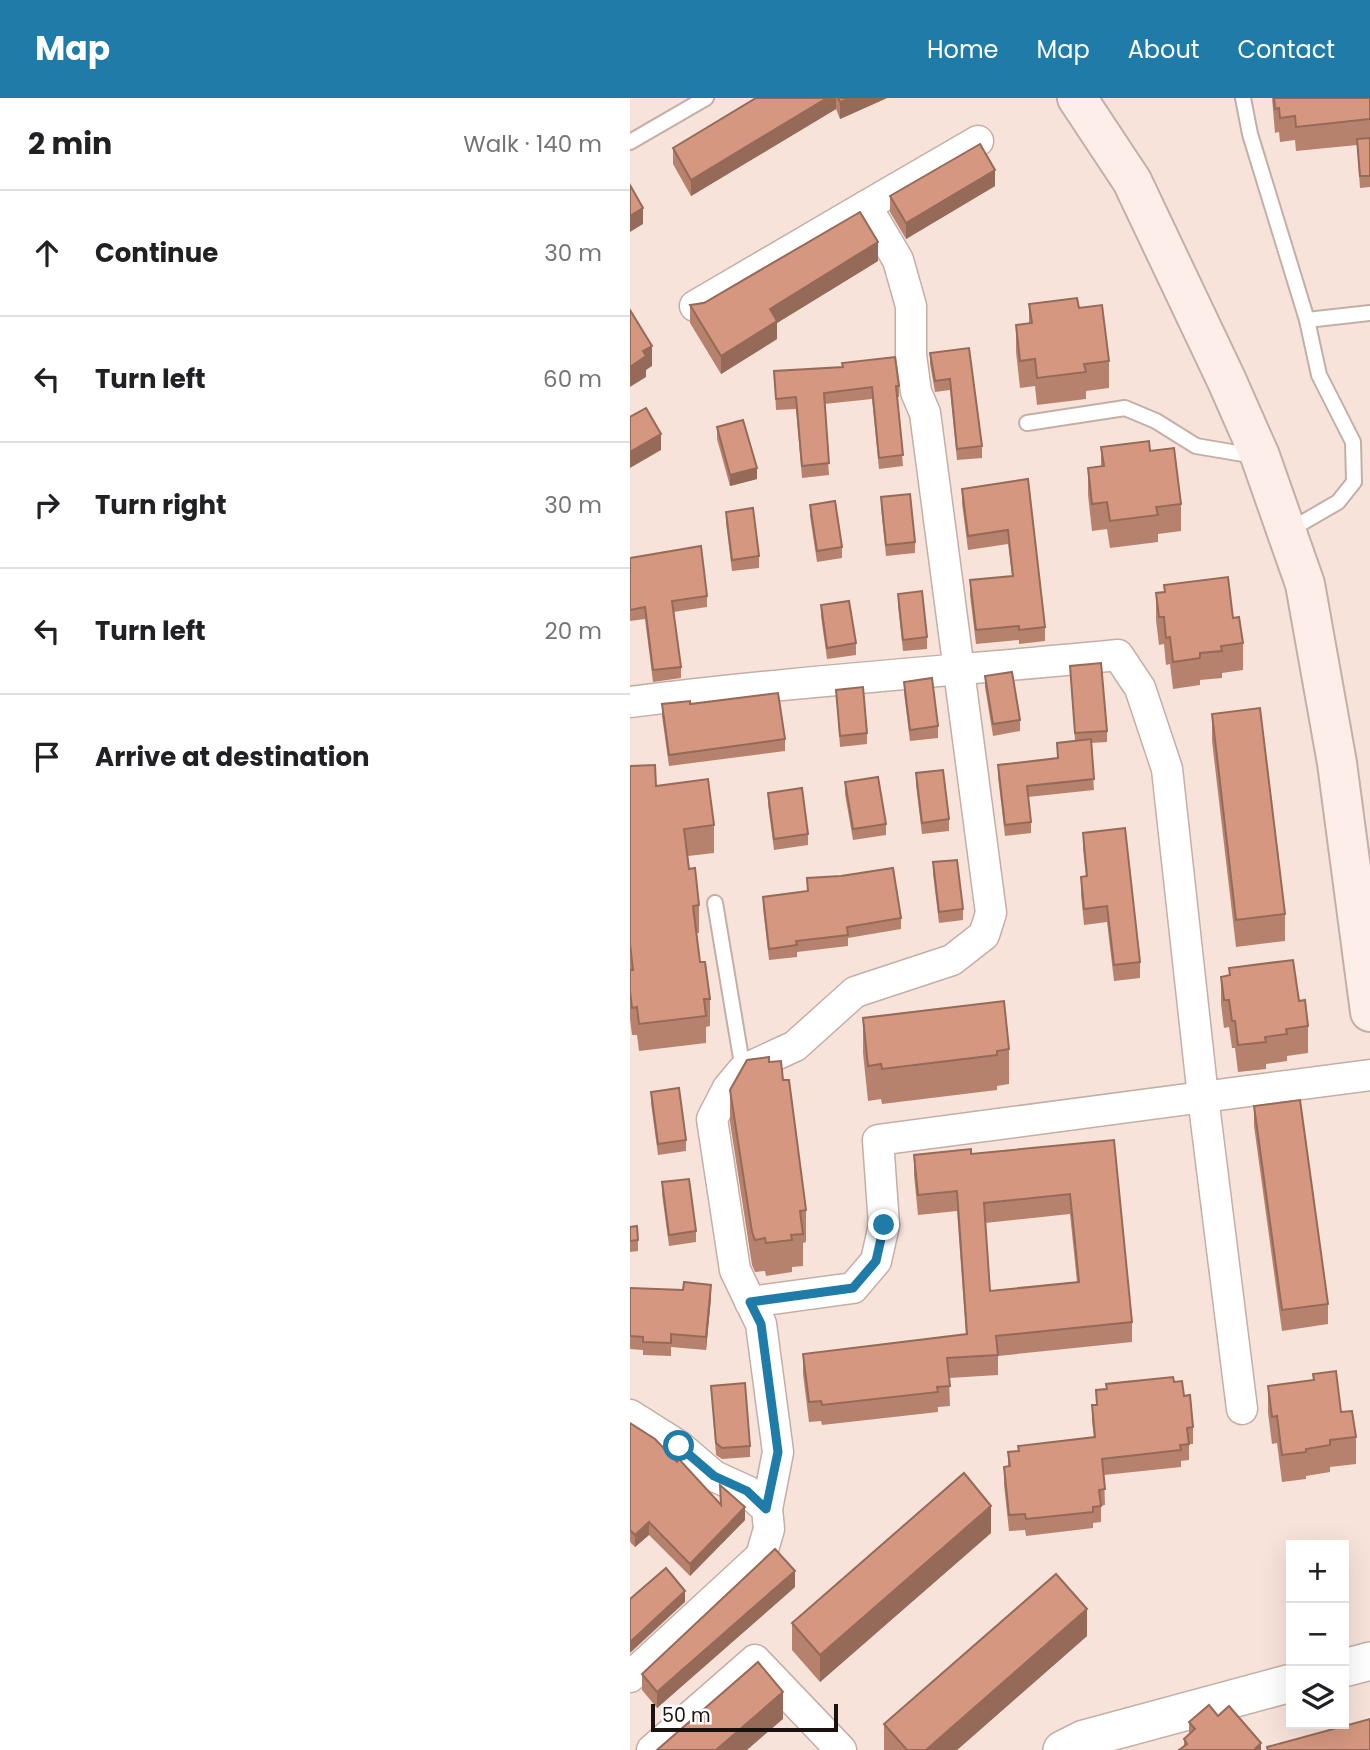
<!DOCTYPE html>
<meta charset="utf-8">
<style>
:root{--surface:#fff;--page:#f2f2f2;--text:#202124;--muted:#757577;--line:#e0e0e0;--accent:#1f7ca9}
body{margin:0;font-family:Poppins,sans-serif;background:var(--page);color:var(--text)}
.controls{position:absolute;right:21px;bottom:21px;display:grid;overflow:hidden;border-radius:0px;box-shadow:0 7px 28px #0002}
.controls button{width:63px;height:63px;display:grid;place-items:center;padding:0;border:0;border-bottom:2px solid var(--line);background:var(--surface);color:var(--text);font:35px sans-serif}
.scale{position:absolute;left:21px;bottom:18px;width:187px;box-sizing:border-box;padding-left:7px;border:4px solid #19120f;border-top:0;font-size:19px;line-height:24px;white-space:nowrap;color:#19120f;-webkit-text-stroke:5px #fff;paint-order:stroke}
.stop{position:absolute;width:21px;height:21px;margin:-16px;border:5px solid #1f7ca9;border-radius:50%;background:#fff}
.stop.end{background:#1f7ca9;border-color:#fff;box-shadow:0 2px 7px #0008}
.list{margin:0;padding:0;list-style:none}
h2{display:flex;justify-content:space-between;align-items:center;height:91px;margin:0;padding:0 28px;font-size:30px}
h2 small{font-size:23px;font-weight:400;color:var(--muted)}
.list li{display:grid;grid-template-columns:46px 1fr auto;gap:21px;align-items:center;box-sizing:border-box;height:126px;padding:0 28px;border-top:2px solid var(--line)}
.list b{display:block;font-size:26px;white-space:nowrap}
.list em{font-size:23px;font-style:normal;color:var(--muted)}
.icon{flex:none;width:38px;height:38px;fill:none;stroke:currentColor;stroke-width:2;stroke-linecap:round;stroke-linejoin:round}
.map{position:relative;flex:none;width:740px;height:1652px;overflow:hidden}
header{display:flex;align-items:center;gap:42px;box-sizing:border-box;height:98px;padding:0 35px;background:var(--accent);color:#fff}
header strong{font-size:33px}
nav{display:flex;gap:38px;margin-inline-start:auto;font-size:24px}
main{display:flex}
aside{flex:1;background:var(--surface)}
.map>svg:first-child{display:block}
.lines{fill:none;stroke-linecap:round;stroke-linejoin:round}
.service-casing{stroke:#c4afa7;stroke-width:18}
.minor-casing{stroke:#c4afa7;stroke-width:33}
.tertiary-casing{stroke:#c4afa7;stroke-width:40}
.secondary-casing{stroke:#c4afa7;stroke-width:42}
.service{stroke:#fff;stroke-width:14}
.minor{stroke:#fff;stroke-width:30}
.tertiary{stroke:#fff;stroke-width:37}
.secondary{stroke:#fdeeea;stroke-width:38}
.wall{fill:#b7826d;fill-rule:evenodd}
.shaded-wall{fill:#956a59}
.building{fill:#d5977f;stroke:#956a59;stroke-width:2;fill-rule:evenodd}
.route{stroke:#1f7ca9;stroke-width:9}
</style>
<header>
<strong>Map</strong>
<nav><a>Home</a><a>Map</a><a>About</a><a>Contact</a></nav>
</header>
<main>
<aside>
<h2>2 min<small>Walk · 140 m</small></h2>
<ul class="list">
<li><svg class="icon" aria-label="ahead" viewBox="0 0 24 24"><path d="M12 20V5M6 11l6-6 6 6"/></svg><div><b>Continue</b></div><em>30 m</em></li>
<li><svg class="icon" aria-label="left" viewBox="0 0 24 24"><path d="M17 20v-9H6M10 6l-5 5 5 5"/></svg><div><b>Turn left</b></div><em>60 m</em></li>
<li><svg class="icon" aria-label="right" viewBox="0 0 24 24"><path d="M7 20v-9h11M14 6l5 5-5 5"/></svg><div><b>Turn right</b></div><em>30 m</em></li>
<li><svg class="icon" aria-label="left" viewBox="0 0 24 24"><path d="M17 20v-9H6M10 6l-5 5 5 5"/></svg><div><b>Turn left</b></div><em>20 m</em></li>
<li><svg class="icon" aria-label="arrive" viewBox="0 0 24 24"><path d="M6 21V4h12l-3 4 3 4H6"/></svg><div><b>Arrive at destination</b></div></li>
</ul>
</aside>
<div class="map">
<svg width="740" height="1652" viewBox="0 0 740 1652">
<rect width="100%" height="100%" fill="#f8e3da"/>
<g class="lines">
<defs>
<g id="service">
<path d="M613 0 620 36 677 222 689 277 723 344 724 384 708 404 658 433"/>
<path d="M0 44 76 0"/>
<path d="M677 222 740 215"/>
<path d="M397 325 495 310 526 323 566 348 625 358"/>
<path d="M85 805 113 972"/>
</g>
<g id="minor">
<path d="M65 208 236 108"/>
<path d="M0 604C162 583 326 573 488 557L510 590 537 671 573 999 612 1311"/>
<path d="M120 1204 223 1190 246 1163 254 1127 248 1042 740 977"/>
<path d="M0 1317 49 1348 84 1378 117 1393 137 1411 139 1431 131 1458 0 1579"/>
<path d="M137 1411 148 1354 131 1226 105 1172 82 1021 98 990 113 972 165 948 225 894 322 862 354 837 361 815 295 315 286 294 281 257V208L268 162 236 108 348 43"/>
<path d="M22 1652 125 1562 211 1652"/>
</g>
<g id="tertiary">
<path d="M714 1570 740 1563"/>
<path d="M432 1652 454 1641 661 1585"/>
</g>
<path id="secondary" d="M447 0 502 83 596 281 630 358 675 486 707 665 740 914"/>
</defs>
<use href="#service" class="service-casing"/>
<use href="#minor" class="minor-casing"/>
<use href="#tertiary" class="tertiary-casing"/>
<use href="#secondary" class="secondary-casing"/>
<use href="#service" class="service"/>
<use href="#minor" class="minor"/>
<use href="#tertiary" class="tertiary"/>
<use href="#secondary" class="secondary"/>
</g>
<g class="wall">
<path d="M126 0H257L210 21 206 11 61 98 43 66V50Z"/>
<path d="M642 0H740V89L730 90 727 47 666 53 665 42 650 44 649 34 645 35Z"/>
<path d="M365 88 276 141 260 114V98Z"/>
<path d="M248 163 147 225V241L91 276 60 225V207Z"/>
<path d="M399 206 449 210 479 263V290L456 293V301L407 307 405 288 390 290 386 254V227L399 225Z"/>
<path d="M339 250 352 348V360L327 362 320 292 305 294 300 266V255Z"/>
<path d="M144 273 269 288V299H267L273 368 249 371 242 301 194 306 199 377 172 380 166 311 146 312Z"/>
<path d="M87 329 127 381 100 388 87 341Z"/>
<path d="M471 349 520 353 551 406V433L528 436V444L480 450 477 431 462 433 458 397V370L471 368Z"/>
<path d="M398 381 415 529V543L389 546V542L346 546 340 497V482L382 478 378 446 338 452 332 405V391Z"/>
<path d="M251 399 285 444V455L256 458 251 410Z"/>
<path d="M180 407 212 449V460L187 464 180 418Z"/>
<path d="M96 414 129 458V470L102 473 96 425Z"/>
<path d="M0 460 77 498V509L43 514 51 569V580L23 584 15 521 0 523Z"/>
<path d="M534 487 603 520 613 545V572L592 575V580L570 582V587L543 591 540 566 536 567 534 546 529 547 526 522V495L534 494Z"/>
<path d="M268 496 297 539V551L273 553 268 508Z"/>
<path d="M191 507 226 545V557L197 561 191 518Z"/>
<path d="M440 568 477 633V644L461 645 464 692 398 699 401 724V735L375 738 368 679V667L427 660V645L445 643Z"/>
<path d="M355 578 390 622V633L363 638 355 589Z"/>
<path d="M274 584 308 628V640L280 643 274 595Z"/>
<path d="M206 592 237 635V646L210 649Z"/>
<path d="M32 606H60L155 641V653L39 668 32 618Z"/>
<path d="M582 616 655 816V843L606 849 582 643Z"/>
<path d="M0 668 26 688 84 727V755L58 758 59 771 69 807V835H66L70 864 80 901V928L76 929V945L9 953 7 937H2L0 921Z"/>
<path d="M286 675 319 721V733L292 736 286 687Z"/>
<path d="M215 684 256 726V737L223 742 215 696Z"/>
<path d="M138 695 178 736V747L144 752 138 706Z"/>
<path d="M453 735 510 864V880L484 883 477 824 454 827 451 796V779H456L453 751Z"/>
<path d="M303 764 333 811V822L309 825 303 776Z"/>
<path d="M177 780 271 820V831L218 840V848L167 854V859L139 862 133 810V799L177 793Z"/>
<path d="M599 870 669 903 678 928V955L657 958V963L636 966V971L608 974 605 950H602L599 929 594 930 591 906V879L599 878Z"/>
<path d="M233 920 379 951V986L367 988V992L252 1006 251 1001 238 1003 233 955Z"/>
<path d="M139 964 153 982 176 1112V1144L173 1145V1168L162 1169V1174L136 1178 135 1173 125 1174 122 1167 100 1024V992Z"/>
<path d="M21 994 56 1042V1053L28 1057 21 1005Z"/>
<path d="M624 1008 698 1206V1226L652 1233 624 1028Z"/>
<path d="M484 1042 502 1224V1244L368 1258V1277L319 1280 320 1308 308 1309V1314L192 1327 191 1323 179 1324 173 1276V1256L336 1237 327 1113 288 1117 284 1077V1057L341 1056ZM440 1116 447 1184 360 1193 355 1125Z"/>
<path d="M32 1084 66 1133V1144L39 1148 32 1096Z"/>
<path d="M0 1129 8 1142V1153L0 1154Z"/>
<path d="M0 1190 81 1200 76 1252 41 1249V1258L13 1257V1252L0 1251Z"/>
<path d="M683 1276 711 1314 726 1339V1366L700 1369V1374L676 1378V1381L652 1384 647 1345 642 1346 638 1315V1288L683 1283Z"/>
<path d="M544 1284 554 1298 563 1329V1346H559V1362L551 1363V1369L474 1377 475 1407 471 1408V1424L463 1425V1430L396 1438 395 1432 379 1433 374 1386V1369H378V1354L388 1353V1348L464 1340 462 1323V1307H466V1292Z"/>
<path d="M81 1288 120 1348V1359L92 1361 86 1357Z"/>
<path d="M0 1325 47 1364 90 1406V1387L115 1422 60 1478 19 1437 5 1449 0 1444Z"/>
<path d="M361 1435 190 1584 162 1552V1525Z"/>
<path d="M165 1489 27 1610 12 1592V1576Z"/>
<path d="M457 1538 327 1652H254V1626Z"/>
<path d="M588 1618 631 1652 554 1649V1641L559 1637V1624Z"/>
</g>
<g class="shaded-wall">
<path d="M197 0H206V11L61 98V82Z"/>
<path d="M220 0H257L210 21V4Z"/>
<path d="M365 72V88L276 141V125Z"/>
<path d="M13 110V126L0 134V118Z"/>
<path d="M248 144V163L147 225V241L91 276V258L140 211Z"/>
<path d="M22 248V268L16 272V279L0 289V269L13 253Z"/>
<path d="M31 336V352L0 370V354Z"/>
<path d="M127 370V381L100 388V377Z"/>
<path d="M81 1187V1200L76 1252V1239Z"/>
<path d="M361 1408V1435L190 1584V1557Z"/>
<path d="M115 1409V1422L60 1478V1466Z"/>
<path d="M19 1424V1437L5 1449V1437Z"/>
<path d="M165 1473V1489L27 1610V1594Z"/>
<path d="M55 1493V1504L0 1555V1544Z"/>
<path d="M457 1511V1538L327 1652H296Z"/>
<path d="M153 1594V1621L117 1652H86Z"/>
<path d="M631 1645V1652H624Z"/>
</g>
<g class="building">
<path d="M126 0H197L61 82 43 50Z"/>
<path d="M208 0H220L210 4Z"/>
<path d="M644 0H740V21L666 29 665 18 650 20 649 10 645 11Z"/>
<path d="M740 40V78H730L727 41Z"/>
<path d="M350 46 365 72 276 125 260 98Z"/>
<path d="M0 87 13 110 0 118Z"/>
<path d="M230 114 248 144 140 211 147 223 91 258 60 207 74 205Z"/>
<path d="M447 200 449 210 472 207 479 263 454 266 456 274 407 280 405 261 390 263 386 227 402 225 399 206Z"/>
<path d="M0 212 22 248 13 253 16 258 0 269Z"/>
<path d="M339 250 352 348 327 351 320 281 305 283 300 255Z"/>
<path d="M265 259 269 288H266L273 357 249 360 242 289 194 295 199 365 172 368 166 299 146 301 144 273 213 269 212 265Z"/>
<path d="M16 310 31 336 0 354V319Z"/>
<path d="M113 322 127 370 100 377 87 329Z"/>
<path d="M519 343 520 353 544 350 551 406 526 409 528 417 480 423 477 404 462 406 458 370 474 368 471 349Z"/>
<path d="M398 381 415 529 389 532V528L346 532 340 482 383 478 378 432 338 438 332 391Z"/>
<path d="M280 396 285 444 256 447 251 399Z"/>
<path d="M205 403 212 449 187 453 180 407Z"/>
<path d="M123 410 129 458 102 462 96 414Z"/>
<path d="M71 448 77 498 42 503 51 569 23 572 15 509 0 512V460Z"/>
<path d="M598 479 603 520 609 519 613 545 591 548 592 553 570 555V560L543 564 540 539 536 540 534 519H529L526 495 535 494 534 487Z"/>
<path d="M292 493 297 539 273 542 268 496Z"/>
<path d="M219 503 226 545 197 550 191 507Z"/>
<path d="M471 565 477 633 445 635 440 568Z"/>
<path d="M382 574 390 622 363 626 355 578Z"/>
<path d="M302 580 308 628 280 632 274 584Z"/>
<path d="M233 589 237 635 210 638 206 592Z"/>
<path d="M148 595 155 641 39 657 32 606 60 603V606Z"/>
<path d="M630 610 655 816 606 822 582 616Z"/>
<path d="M461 641 464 681 397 688 401 724 375 727 368 667 428 660 427 645Z"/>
<path d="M25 667 26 688 78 681 84 727 54 731 59 771 65 770 69 807 63 808 70 864H75L80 901H74L76 918 9 926 7 909 2 910 0 893V872H3L0 846V668Z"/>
<path d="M313 672 319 721 292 725 286 675Z"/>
<path d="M248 679 256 726 223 731 215 684Z"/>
<path d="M172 690 178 736 144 741 138 695Z"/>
<path d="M495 730 510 864 484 867 477 808 454 811 451 779 457 778 453 735Z"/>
<path d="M327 762 333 811 309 814 303 764Z"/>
<path d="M263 770 271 820 217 829 218 837 166 843 167 847 139 851 133 799 178 793 177 780 211 778Z"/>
<path d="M663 862 669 903 675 902 678 928 656 931 657 936 635 939 636 944 608 947 605 923H602L599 902H594L591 879 600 877 599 870Z"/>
<path d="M374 903 379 951 367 953V957L252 971 251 966 238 968 233 920Z"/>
<path d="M139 959V964L151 963 153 982H159L176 1112 170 1113 173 1136 161 1137 162 1142 136 1145 135 1140 125 1142 122 1134 100 992 117 962Z"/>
<path d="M49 990 56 1042 28 1046 21 994Z"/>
<path d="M670 1002 698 1206 652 1212 624 1008Z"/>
<path d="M484 1042 502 1224 366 1238 368 1257 317 1260 320 1288 307 1289 308 1294 192 1307 191 1303 179 1304 173 1256 337 1236 327 1093 288 1097 284 1057 341 1051V1056ZM440 1096 449 1184 360 1193 354 1105Z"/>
<path d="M59 1081 66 1133 39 1137 32 1084Z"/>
<path d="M7 1128 8 1142 0 1143V1129Z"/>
<path d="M54 1184 81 1187 76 1239 41 1236V1245L13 1244V1239L0 1238V1190L53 1192Z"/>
<path d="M706 1273 711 1314 722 1313 726 1339 700 1342V1347L676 1351V1354L652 1357 647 1318 642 1319 638 1288 684 1282 683 1276Z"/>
<path d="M543 1279 544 1284 552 1283 554 1298 560 1297 563 1329 557 1330 559 1346 550 1347 551 1352 472 1361 475 1391 469 1392 471 1408 463 1409V1414L396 1421 395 1416 379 1417 374 1369 380 1368 378 1354 389 1353 388 1348 465 1339 462 1307H467L466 1292 477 1291 476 1286Z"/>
<path d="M115 1285 120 1348 92 1350 86 1345 81 1288Z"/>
<path d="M0 1325 25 1341 47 1364 49 1361 91 1407 90 1387 115 1409 60 1466 19 1424 5 1437 0 1432Z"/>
<path d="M334 1375 361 1408 190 1557 162 1525Z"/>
<path d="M145 1451 165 1473 27 1594 12 1576Z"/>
<path d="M36 1470 55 1493 0 1544V1501Z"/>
<path d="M426 1476 457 1511 296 1652H277L254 1626Z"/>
<path d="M128 1564 153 1594 86 1652H27Z"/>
<path d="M579 1607 588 1618 599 1608 631 1645 624 1652H549L557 1646 554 1641 565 1631 559 1624Z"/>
<path d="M740 1621V1652H638L637 1649Z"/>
</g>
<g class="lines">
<path class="route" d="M49 1348 84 1378 117 1393 136 1411 148 1354 131 1226 120 1204 223 1190 246 1163 254 1127"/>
</g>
</svg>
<div class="controls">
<button>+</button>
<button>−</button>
<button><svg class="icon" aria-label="layers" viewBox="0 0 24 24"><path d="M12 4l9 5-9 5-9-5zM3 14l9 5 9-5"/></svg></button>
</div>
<div class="scale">50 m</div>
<div class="stop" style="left:49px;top:1348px"></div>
<div class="stop end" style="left:254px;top:1127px"></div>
</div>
</main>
